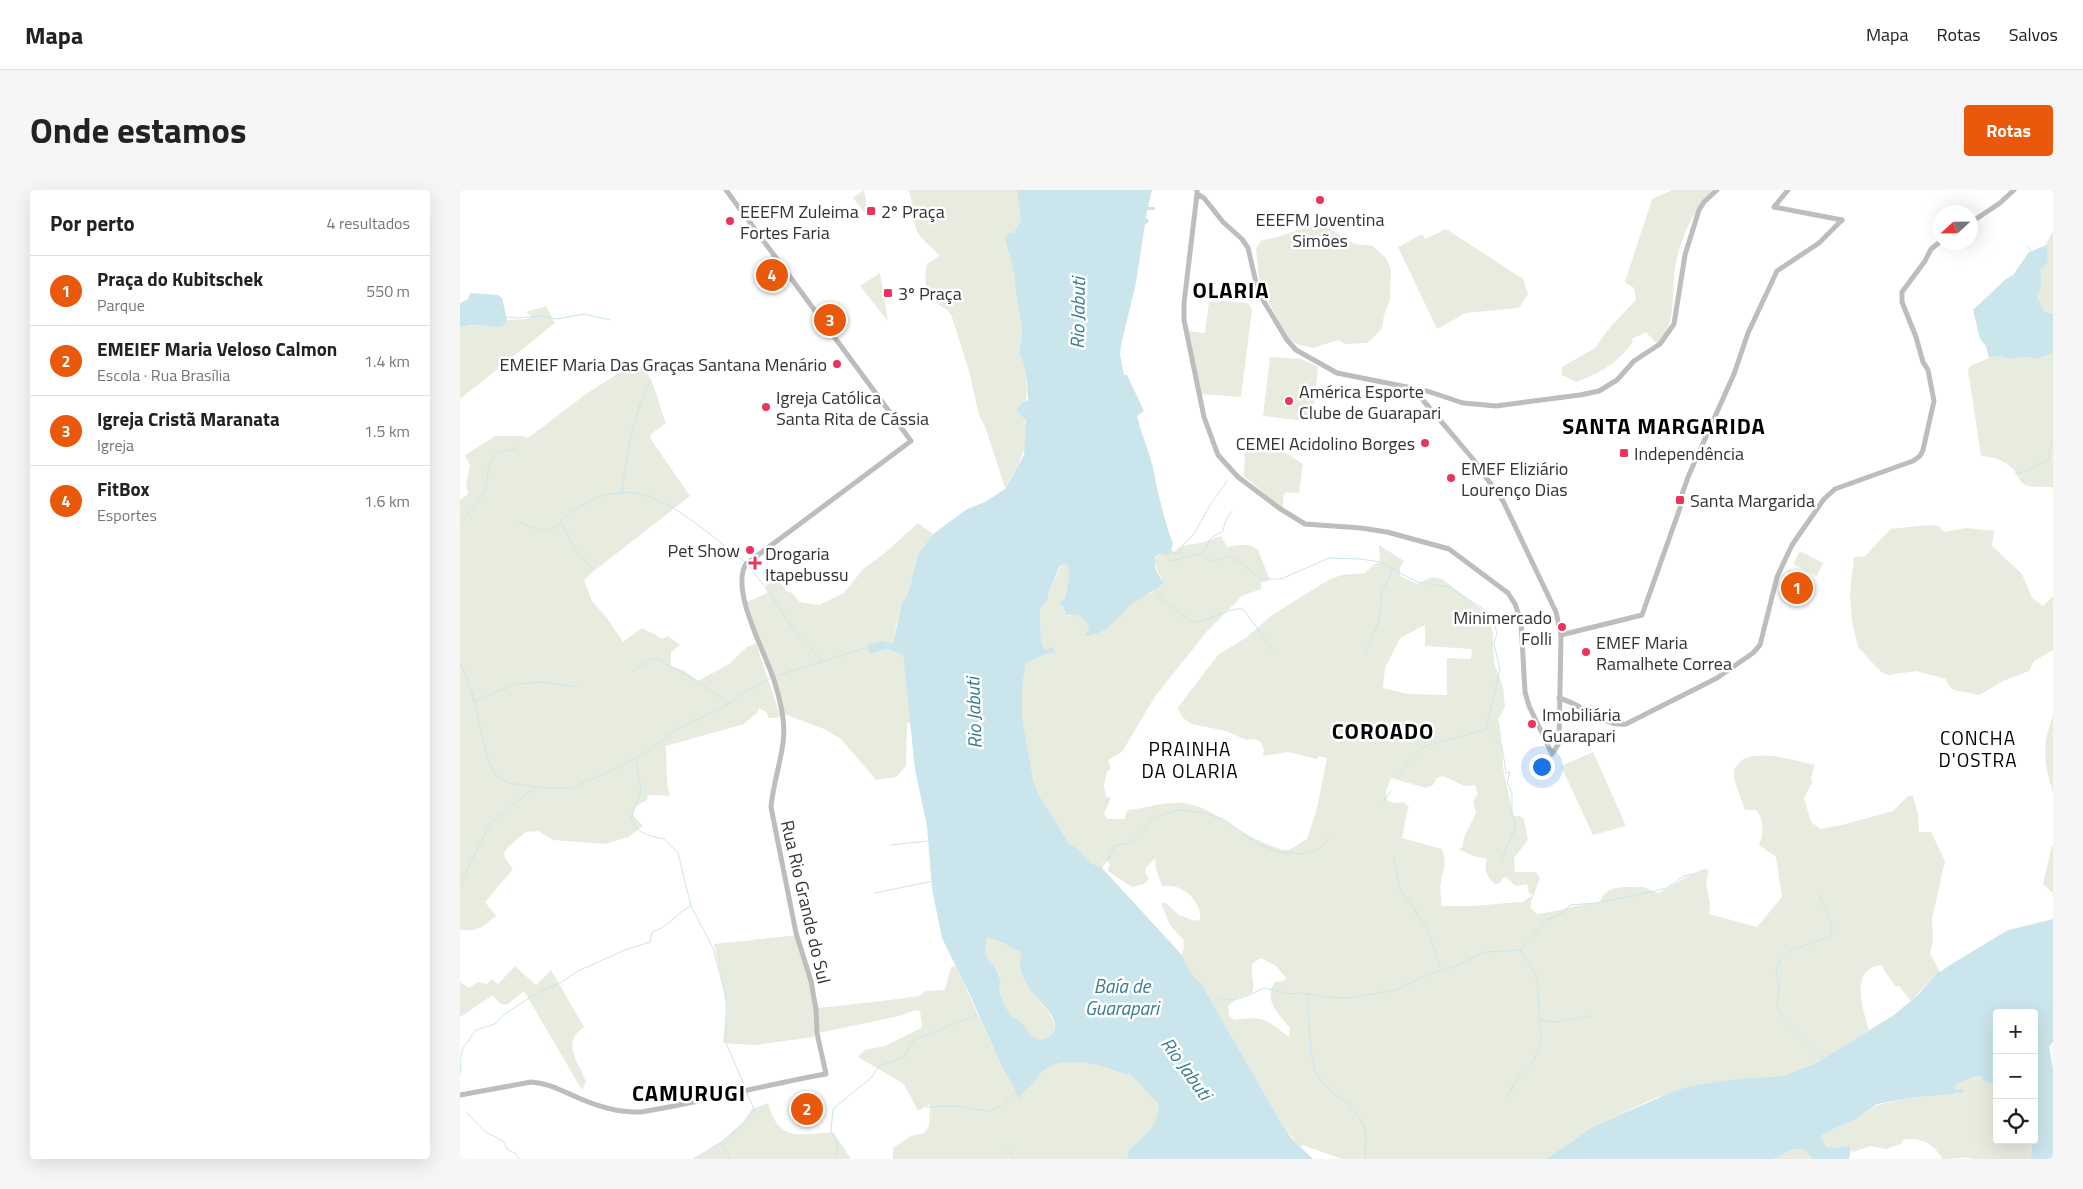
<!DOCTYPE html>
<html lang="pt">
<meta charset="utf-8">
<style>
:root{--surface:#fff;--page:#f6f6f6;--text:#222;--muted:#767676;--line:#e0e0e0;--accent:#ea580c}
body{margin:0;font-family:"Titillium Web",sans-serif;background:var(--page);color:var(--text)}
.controls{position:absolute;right:15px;bottom:15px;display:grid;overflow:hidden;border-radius:5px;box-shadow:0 5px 20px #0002}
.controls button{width:45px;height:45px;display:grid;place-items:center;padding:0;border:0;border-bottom:1px solid var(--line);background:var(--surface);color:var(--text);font:25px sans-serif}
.compass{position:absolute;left:1473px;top:15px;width:45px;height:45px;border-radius:50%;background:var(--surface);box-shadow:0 5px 20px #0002;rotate:248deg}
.you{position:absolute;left:1081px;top:576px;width:18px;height:18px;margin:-12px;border:4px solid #fff;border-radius:50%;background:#1a73e8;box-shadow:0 0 0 8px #1a73e833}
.badge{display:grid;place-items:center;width:32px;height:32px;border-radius:50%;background:var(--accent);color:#fff;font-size:16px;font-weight:700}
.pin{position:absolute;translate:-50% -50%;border:2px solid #fff;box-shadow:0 1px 5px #0006}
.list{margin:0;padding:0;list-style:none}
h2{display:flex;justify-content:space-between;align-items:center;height:65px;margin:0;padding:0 20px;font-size:21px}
h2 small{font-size:16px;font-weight:400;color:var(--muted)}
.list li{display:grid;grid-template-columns:32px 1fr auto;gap:15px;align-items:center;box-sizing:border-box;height:70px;padding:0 20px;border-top:1px solid var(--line)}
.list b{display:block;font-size:19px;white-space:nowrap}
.list p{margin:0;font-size:16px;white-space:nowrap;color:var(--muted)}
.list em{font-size:16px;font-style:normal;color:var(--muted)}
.icon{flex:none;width:28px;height:28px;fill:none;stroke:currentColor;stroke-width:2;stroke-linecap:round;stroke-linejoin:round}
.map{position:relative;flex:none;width:1593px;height:969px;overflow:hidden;border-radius:5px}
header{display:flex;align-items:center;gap:30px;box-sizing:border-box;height:70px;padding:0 25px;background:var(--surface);border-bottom:1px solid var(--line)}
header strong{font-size:24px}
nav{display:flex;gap:28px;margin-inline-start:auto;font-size:18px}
.intro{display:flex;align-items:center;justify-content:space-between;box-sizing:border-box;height:120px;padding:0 30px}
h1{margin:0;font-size:35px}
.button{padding:12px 22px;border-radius:5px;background:var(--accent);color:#fff;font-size:18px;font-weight:700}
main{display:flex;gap:30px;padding:0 30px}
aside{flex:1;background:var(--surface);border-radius:5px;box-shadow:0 5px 20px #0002}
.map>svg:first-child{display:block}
.green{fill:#e8ecde;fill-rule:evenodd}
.water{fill:#cbe5ed;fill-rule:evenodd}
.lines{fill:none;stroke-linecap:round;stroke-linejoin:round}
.stream{stroke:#cbe5ed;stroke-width:1}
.secondary{stroke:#bdbdbd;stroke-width:5}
.poi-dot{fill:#eb335d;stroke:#fff;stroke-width:2}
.labels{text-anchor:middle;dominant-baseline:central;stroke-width:5;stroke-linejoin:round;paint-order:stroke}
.poi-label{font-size:18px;fill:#333;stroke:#fff;text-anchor:start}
.street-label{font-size:18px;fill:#333;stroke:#fff}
.water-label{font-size:19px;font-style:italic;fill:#3a7d92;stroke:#fff}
.neighbourhood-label{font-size:19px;letter-spacing:1px;fill:#000;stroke:#fff}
.district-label{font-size:22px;font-weight:bold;letter-spacing:1px;fill:#000;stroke:#fff}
</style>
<header>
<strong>Mapa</strong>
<nav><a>Mapa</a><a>Rotas</a><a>Salvos</a></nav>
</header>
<div class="intro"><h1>Onde estamos</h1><a class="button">Rotas</a></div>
<main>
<aside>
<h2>Por perto<small>4 resultados</small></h2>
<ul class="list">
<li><span class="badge">1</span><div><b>Praça do Kubitschek</b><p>Parque</p></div><em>550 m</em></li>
<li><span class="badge">2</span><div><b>EMEIEF Maria Veloso Calmon</b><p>Escola · Rua Brasília</p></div><em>1.4 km</em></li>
<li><span class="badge">3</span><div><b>Igreja Cristã Maranata</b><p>Igreja</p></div><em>1.5 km</em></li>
<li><span class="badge">4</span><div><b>FitBox</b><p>Esportes</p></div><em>1.6 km</em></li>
</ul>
</aside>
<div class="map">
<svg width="1593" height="969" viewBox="0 0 1593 969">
<rect width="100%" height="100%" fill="#fff"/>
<g class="green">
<path d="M404 0 409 28 393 8Z"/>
<path d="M445 0H557L561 31 553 43 545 49 552 75 555 89V96L562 140 559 163 562 167C567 191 569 203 563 227 576 250 555 279 545 298L526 239 519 225 509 181 492 127C488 119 485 119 478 114 464 105 464 89 467 74L479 66C473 57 463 52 458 43 451 30 455 13 448 0Z"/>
<path d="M1212 0H1255C1231 21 1218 53 1214 85 1212 110 1216 135 1197 154L1186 142 1172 149 1173 152C1156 174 1142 182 1116 192L1102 185V177L1135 158 1151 136 1176 110 1174 98 1165 92 1192 9Z"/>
<path d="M859 35 870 39 895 54 913 56 926 68 931 79 930 110 924 125 922 138 908 153 885 154 878 150 853 158 836 154 828 148 800 96 796 58 802 50C822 48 839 38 859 35Z"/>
<path d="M986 39 1063 89 1068 104 1059 118 1006 123 977 139 938 57 962 44 965 49Z"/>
<path d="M1593 41V124L1584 121 1577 105 1581 100 1580 88 1587 55 1585 56Z"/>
<path d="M420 83 428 131 400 96Z"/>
<path d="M764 111 788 113 792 120 781 207 740 204 728 141 745 143 749 112Z"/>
<path d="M86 116 95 133 0 209V138C15 132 27 137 43 136L47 130 67 129 71 126 66 122Z"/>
<path d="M1593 163V300L1591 297C1585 297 1572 297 1568 296 1558 293 1559 285 1553 279 1546 271 1531 266 1521 266L1508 180 1510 176 1529 168 1540 166 1550 169 1571 167 1577 169Z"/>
<path d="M810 167 842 169 858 177 852 232 803 226Z"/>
<path d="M173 174C195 178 198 217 206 233L191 244 190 248 230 306 134 381 124 390 132 411 147 428 163 452 182 438C188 443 195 442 201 449L208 446 220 455 211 462V476L223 480 238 491 269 474 287 457 296 453 320 525 317 528H309L306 522 299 518 297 523 284 534 206 556 207 593 210 606 188 605 187 610 176 616 172 624 183 636 168 647 145 654 93 650 78 641 66 642 48 657 44 663 45 668 53 679 25 712 36 726C23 737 17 742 0 740V310L8 304 6 294 10 275 5 265 35 246H62L68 248 126 204Z"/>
<path d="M785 256H815L843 274 839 303 826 302 823 307V319L784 286Z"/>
<path d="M458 333 473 344 458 364 450 396 446 408 442 412 436 437 433 454 416 463 427 459 443 465 451 533H447L446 576 436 587 416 590 381 549 364 539 324 524 287 412 307 403 306 395 319 389 326 401 332 403 340 412 359 415 384 403 403 379 426 362Z"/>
<path d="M1469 335 1479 336 1484 342 1506 338 1534 341 1532 356 1562 384 1572 408 1583 416 1593 406V460L1574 471 1569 481 1543 491 1519 505 1494 500 1489 496 1486 489 1456 481 1429 485 1421 482 1398 457 1392 431 1390 403 1394 367 1405 366 1431 339Z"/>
<path d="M761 346 767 357C779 355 788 352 798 360L810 390 801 393V399L782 406 748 440 696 505 662 562 648 570 651 579 647 581 644 596 646 607 651 608 644 624 648 629H664L668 620C687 618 703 611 723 613 748 616 763 631 784 643 797 650 810 656 823 660H829L847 649 857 618 867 568 859 566 857 569 828 562 803 566 804 560 801 552 795 549 786 550 766 541 732 534 723 528 718 519 719 516 758 465 787 447 812 425 870 389 882 385 905 383 913 375 920 372 919 355 944 371 940 378V386L957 394 972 387 982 389 1026 423 1033 443 1034 473 1043 497 1045 517 1038 529C1042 545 1042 560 1043 576 1045 593 1051 609 1053 626H1060L1064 629 1068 650 1054 668 1055 682H1076L1080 688 1071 712V718L1077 724C1099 721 1119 714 1140 712 1146 697 1157 697 1172 697 1176 698 1179 696 1183 697 1188 698 1193 702 1198 703 1202 703 1233 681 1245 679L1249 680 1246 692 1250 715 1249 724 1297 737 1322 707 1316 667 1299 655C1304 644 1304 629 1296 620H1285L1274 589V579C1278 575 1281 569 1286 568 1304 561 1336 571 1355 575L1351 587 1352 593 1344 608 1351 632 1361 639 1386 634 1433 621 1448 606H1453L1458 625 1459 642H1471L1485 671 1472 729 1473 751 1470 763 1479 780 1451 811 1439 796H1435L1421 775C1389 779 1403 820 1409 840L1356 873 1323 886 1293 888 1230 896 1193 909 1134 936 1086 969H882L843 955 840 958 820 931 742 795 731 783 722 765 724 756 723 749 710 735 701 713H706L719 725 735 731 740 729C743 715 725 696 710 696 708 696 705 696 702 696L696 679 695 669 686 677 685 683 689 689 684 694 672 697 648 681V678L650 675 648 671 643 673 642 678 631 673 617 658 609 654 578 603 573 589 562 527V497L566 473 586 464 595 463 594 456 585 460 581 453 580 419 588 410V403L601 376 604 374 608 376C610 387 608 399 604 410L599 411 604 421 609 426 614 424 625 428 629 437 625 443 633 445C651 441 657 428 669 416 679 405 697 405 702 390 699 381 691 374 697 365L710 363 712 359 714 362C722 353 731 355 741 353 748 351 754 348 761 346ZM965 435V456L1012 459 1011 469 987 468V505L948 504 923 498 925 478 940 448ZM983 586 1004 596 1015 595 1018 604 1013 611 1016 623 1004 647 1002 658 998 659 1013 666 1027 669C1023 677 1027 688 1035 694H1039L1043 688 1046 687C1056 695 1052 698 1067 694L1069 703 1073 705 1061 713 1060 712 1012 716H981C982 708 979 699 981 691 984 676 987 675 982 659L942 648C945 638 945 625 949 617L944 612 936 613 927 611 926 601 931 588 966 598 973 595 977 588ZM801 768 816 776 826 788 823 791 815 792C802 811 820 825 830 838L829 847C807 830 804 825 774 830L769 826 768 816 778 808 792 803C796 793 790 785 792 774Z"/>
<path d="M1340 361 1363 373 1357 386 1333 374Z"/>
<path d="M1329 380 1356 394 1343 415 1320 401Z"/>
<path d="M1593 526V602C1583 573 1582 555 1593 526Z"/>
<path d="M1133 562 1166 636 1133 645 1101 576Z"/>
<path d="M1592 656H1593V703L1583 694Z"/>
<path d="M338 745 359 818 430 810 459 806 466 801 485 800 491 777 496 776 542 878 551 892 559 908C563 901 569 898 575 892 578 889 579 885 582 882 597 868 626 872 643 877 652 879 661 885 670 884L699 915C694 944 687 942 668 961L667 969H433V958L451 946 464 943 469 936 470 914 458 921 444 894 398 867 405 860 425 856 459 839 462 836 460 821 456 820 439 826 354 844V847L295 855 263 853 267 818 254 754Z"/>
<path d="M527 748 544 753 560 762 563 767 560 773C563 782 566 794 572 802 579 812 590 821 594 833 597 843 585 853 575 849 567 845 566 838 561 832 558 829 554 829 551 826 545 819 536 800 541 791 538 782 538 776 529 773L525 762Z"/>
<path d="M55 776 76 795 91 780 124 837C100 853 119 872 126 892L122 900 64 801 47 815 39 813 33 805 0 827V792L9 798 18 792 27 794 32 789 38 794Z"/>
<path d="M1521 886 1523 891 1537 895V950H1572L1571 968 1574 969H1513C1505 966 1493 969 1483 969 1479 965 1477 960 1473 957 1465 950 1452 947 1443 950L1441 954 1426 959 1411 956 1393 962 1389 957C1377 958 1365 960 1360 947L1363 944 1396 929 1417 915 1450 908 1503 903V900H1495L1496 894 1514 887Z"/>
<path d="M308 913C319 953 339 944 373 942L391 969H234L261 952 283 932 292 919Z"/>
<path d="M1336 959 1345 960 1353 969H1313Z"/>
</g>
<g class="water">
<path d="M557 0H692L688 17H695V20H687L686 28 689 30 688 33 685 34 676 93 661 155 660 165 664 185H667L684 221 677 226C681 243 689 261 693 278 698 304 704 329 713 354L710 363 705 365 699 364 695 367V378L703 393 699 397 670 415 661 426 647 439 637 444 624 446 629 437C625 426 617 424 607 425L599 411 604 410C608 399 610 387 608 376L604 374 600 376 588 403V410L580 419 581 453 585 460 594 456 595 463 586 464 566 473 562 497V527L573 589 578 603 609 654 617 658 631 673 642 678 722 765 731 783 742 795 820 931 832 949 853 969H667L668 961C687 942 694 944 699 915L670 884C661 885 652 879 643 877 626 872 597 868 582 882 579 885 578 889 575 892 569 898 563 901 559 909L551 892 542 878 511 807 482 748 472 699 467 636 455 579 443 465 427 459 410 464 407 456 409 454 421 451 433 454 442 412 446 408 450 396 458 364 473 344 507 319 525 312 545 299 564 265 566 231 557 221V217L568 210 567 193 562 167 559 164 562 140 555 96V89L552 75 545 49 548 43H553L561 31ZM527 748 544 753 560 762C563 768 559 770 560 776 561 783 566 792 569 798 576 810 594 821 595 836 595 840 593 843 590 846 575 856 569 842 561 832 558 829 555 829 552 826 545 819 536 800 541 791 537 782 538 777 529 772L525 762Z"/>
<path d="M1587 55 1588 72 1581 79V100L1577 105 1584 121 1593 124V163L1577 169 1571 167 1550 169 1540 166 1529 168 1526 156 1520 149 1513 120 1546 89 1553 85 1569 62Z"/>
<path d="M10 103 38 105 42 108 47 130 43 136C25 140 20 130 0 138V113L8 109Z"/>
<path d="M1593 729V852L1589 857 1593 878V969H1571L1572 950H1574V823H1537V895L1523 891 1521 886 1514 887 1496 894 1495 900 1503 899V903L1450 908 1417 914 1396 929 1363 944 1360 947 1366 956 1376 958 1389 956 1391 959 1389 969H1353L1345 960 1335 959 1313 969H1086L1134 936 1212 902 1230 896 1277 889 1323 886 1356 873 1434 825 1459 804 1479 780 1480 782 1490 775 1548 740Z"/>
</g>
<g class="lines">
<g class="stream">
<path d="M1568 56 1571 61"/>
<path d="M46 127 57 128 83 126 97 129 124 124 150 130"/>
<path d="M1555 284 1572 279 1578 274 1590 269 1589 260 1593 252"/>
<path d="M162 302C166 265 174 222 191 189"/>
<path d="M59 332C68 336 78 341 88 340 97 338 102 329 109 324 129 309 155 298 180 304 216 312 256 350 285 372"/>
<path d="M101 332 115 359 133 379"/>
<path d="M0 333C9 323 20 311 25 298 30 286 24 274 38 263 40 261 50 261 56 258"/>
<path d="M709 362 719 364 722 356 734 344 750 315 767 291"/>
<path d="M742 363 752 347 763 341 765 332 772 321"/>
<path d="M705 364 711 371 740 364 751 372 769 366 783 374 801 389H821L869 368 901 369 920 372 957 392 990 397 1032 425 1037 443 1034 454 1040 479 1026 538 1042 556 1046 583 1050 582 1047 592 1052 604V623L1056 636 1041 670"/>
<path d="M288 375 306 398 333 439 362 470"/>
<path d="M695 399 704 411 732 432C748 432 773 416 783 419L813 460"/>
<path d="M906 461 919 431 922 401 929 389 932 378"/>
<path d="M0 472 12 502 27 566 36 586 49 593 83 598H111L158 578 190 560 219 538 262 518 282 504 311 488"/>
<path d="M173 481 191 469H197L237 491 269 513"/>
<path d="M315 486 409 457"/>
<path d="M14 511 57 494 84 492 116 497"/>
<path d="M176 569 181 601 171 628C177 644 189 646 204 649L218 663 231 716 253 758 266 806V853L286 899"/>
<path d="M936 588 962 557 1027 539"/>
<path d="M924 611 931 601"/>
<path d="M431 655 467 651"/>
<path d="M934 669 939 697 968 740 981 779"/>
<path d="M641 678 648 669 655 655 668 654 678 647 694 627 719 620 740 622 763 629 798 654 819 662 844 664 859 659 868 650"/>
<path d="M0 694 30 633 74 598"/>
<path d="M415 703 473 691"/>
<path d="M1359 705 1372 733V743L1368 747 1330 761 1320 771 1316 780 1319 796 1317 816 1319 823 1363 867"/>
<path d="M847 805 851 862 855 882 862 892 878 907 887 913 900 929 905 938 906 950 905 969"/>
<path d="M753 813 761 808C777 814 791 803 805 798L827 804 841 803 867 807 889 808 935 800 975 782 997 776 1024 762 1061 760 1086 730 1104 722 1110 715 1136 713 1191 702 1207 698 1224 686 1234 684"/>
<path d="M1080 830 1095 832 1129 826"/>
<path d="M0 870 3 858 16 840 35 834 46 823 81 801 100 793 118 781 165 760 190 752 192 742C207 738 216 724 230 716"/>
<path d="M0 871 1 883"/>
<path d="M1047 906 1060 885 1073 871 1081 854 1077 788 1061 760"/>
<path d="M467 917 493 916 530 921 542 916 556 902"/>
<path d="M6 922 24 941 43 951 48 960 55 963 59 969"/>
<path d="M262 952 270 969"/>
<path d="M546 958 554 969"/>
<path d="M233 969C253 957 285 941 294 919L287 903"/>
<path d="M375 969 378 957 371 940 373 920 375 917 411 888 419 876 444 867 454 850 518 824"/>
</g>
<g class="secondary">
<path d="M1328 0 1314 17 1382 30"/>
<path d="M737 4 744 8 763 32 782 49 788 58 797 97 803 110 827 150 836 160 877 183 947 197 956 202 974 223 1013 269 1043 311 1096 422 1101 445 1099 553 1092 564 1069 516 1065 502 1061 431 1055 414 1048 403 989 359 927 342 901 338 845 334 819 318 778 287 758 265 744 227 724 130V113L737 4V0"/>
<path d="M1510 33 1540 13 1554 0"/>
<path d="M956 202 967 201 1003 213 1036 216 1120 205 1139 201 1157 190 1174 171 1200 154 1214 134 1225 65 1239 20 1244 12 1257 0"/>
<path d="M1101 445 1182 425 1220 318V310L1228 287 1274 184 1288 143 1317 81 1359 53 1382 30"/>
<path d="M1099 508C1122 514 1144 537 1166 534L1257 488 1293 463 1300 455 1317 387 1332 355 1364 309 1375 299 1453 271 1460 266 1463 260 1474 211 1468 180 1463 172 1456 147 1442 112V102L1465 71 1471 59 1480 52"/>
<path d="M0 905 71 892C87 893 98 899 112 905 133 915 158 923 181 922 243 912 303 895 366 884L357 843 356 820 351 791 336 743 311 617C313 595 320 575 323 553 326 531 320 510 314 490 305 462 270 400 286 374L451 251 266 0"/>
</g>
</g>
<g class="poi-dot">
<circle cx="860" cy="10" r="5"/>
<rect x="406" y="16" width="10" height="10" rx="2.5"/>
<circle cx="270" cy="31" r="5"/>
<rect x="423" y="98" width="10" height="10" rx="2.5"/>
<circle cx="377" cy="174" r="5"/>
<circle cx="829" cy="211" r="5"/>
<circle cx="306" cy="217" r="5"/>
<circle cx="965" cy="253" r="5"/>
<rect x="1159" y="258" width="10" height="10" rx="2.5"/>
<circle cx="991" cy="288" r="5"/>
<rect x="1215" y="305" width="10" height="10" rx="2.5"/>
<circle cx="290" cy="360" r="5"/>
<path d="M292.5 365.5h5v5h5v5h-5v5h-5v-5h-5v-5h5z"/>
<circle cx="1102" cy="437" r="5"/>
<circle cx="1126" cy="462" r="5"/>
<circle cx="1072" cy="534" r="5"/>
</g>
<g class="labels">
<g class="poi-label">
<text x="280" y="21">EEEFM Zuleima<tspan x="280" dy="21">Fortes Faria</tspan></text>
<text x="421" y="21">2º Praça</text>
<text x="860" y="29" text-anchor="middle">EEEFM Joventina<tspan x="860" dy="21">Simões</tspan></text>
<text x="438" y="103">3º Praça</text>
<text x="367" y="174" text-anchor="end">EMEIEF Maria Das Graças Santana Menário</text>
<text x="839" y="201">América Esporte<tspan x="839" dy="21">Clube de Guarapari</tspan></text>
<text x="316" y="207">Igreja Católica<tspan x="316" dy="21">Santa Rita de Cássia</tspan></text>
<text x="955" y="253" text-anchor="end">CEMEI Acidolino Borges</text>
<text x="1174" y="263">Independência</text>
<text x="1001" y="278">EMEF Eliziário<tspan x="1001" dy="21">Lourenço Dias</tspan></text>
<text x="1230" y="310">Santa Margarida</text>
<text x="280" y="360" text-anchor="end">Pet Show</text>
<text x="305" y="363">Drogaria<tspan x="305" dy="21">Itapebussu</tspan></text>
<text x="1092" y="427" text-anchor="end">Minimercado<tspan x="1092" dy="21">Folli</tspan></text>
<text x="1136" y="452">EMEF Maria<tspan x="1136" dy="21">Ramalhete Correa</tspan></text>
<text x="1082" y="524">Imobiliária<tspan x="1082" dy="21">Guarapari</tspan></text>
</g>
<g class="street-label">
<text transform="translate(346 712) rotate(77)">Rua Rio Grande do Sul</text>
</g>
<g class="water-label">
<text transform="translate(617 123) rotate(-89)">Rio Jabuti</text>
<text transform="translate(513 523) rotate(-92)">Rio Jabuti</text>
<text x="662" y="795">Baía de<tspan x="662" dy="22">Guarapari</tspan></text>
<text transform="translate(727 878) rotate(54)">Rio Jabuti</text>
</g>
<g class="neighbourhood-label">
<text x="1518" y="547">CONCHA<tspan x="1518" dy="22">D'OSTRA</tspan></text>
<text x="730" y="558">PRAINHA<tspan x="730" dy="22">DA OLARIA</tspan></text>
</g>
<g class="district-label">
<text x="771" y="100">OLARIA</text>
<text x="1204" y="236">SANTA MARGARIDA</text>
<text x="923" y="541">COROADO</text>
<text x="229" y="903">CAMURUGI</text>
</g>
</g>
</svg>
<div class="controls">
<button>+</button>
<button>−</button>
<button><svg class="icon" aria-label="locate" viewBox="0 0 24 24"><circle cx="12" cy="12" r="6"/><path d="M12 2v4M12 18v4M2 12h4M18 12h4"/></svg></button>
</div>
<svg class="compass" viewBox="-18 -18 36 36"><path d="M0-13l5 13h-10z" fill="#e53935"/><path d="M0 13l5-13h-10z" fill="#767676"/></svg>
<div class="you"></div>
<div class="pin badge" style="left:1337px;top:398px">1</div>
<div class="pin badge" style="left:347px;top:919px">2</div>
<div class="pin badge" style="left:370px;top:130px">3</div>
<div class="pin badge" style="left:312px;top:85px">4</div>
</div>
</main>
